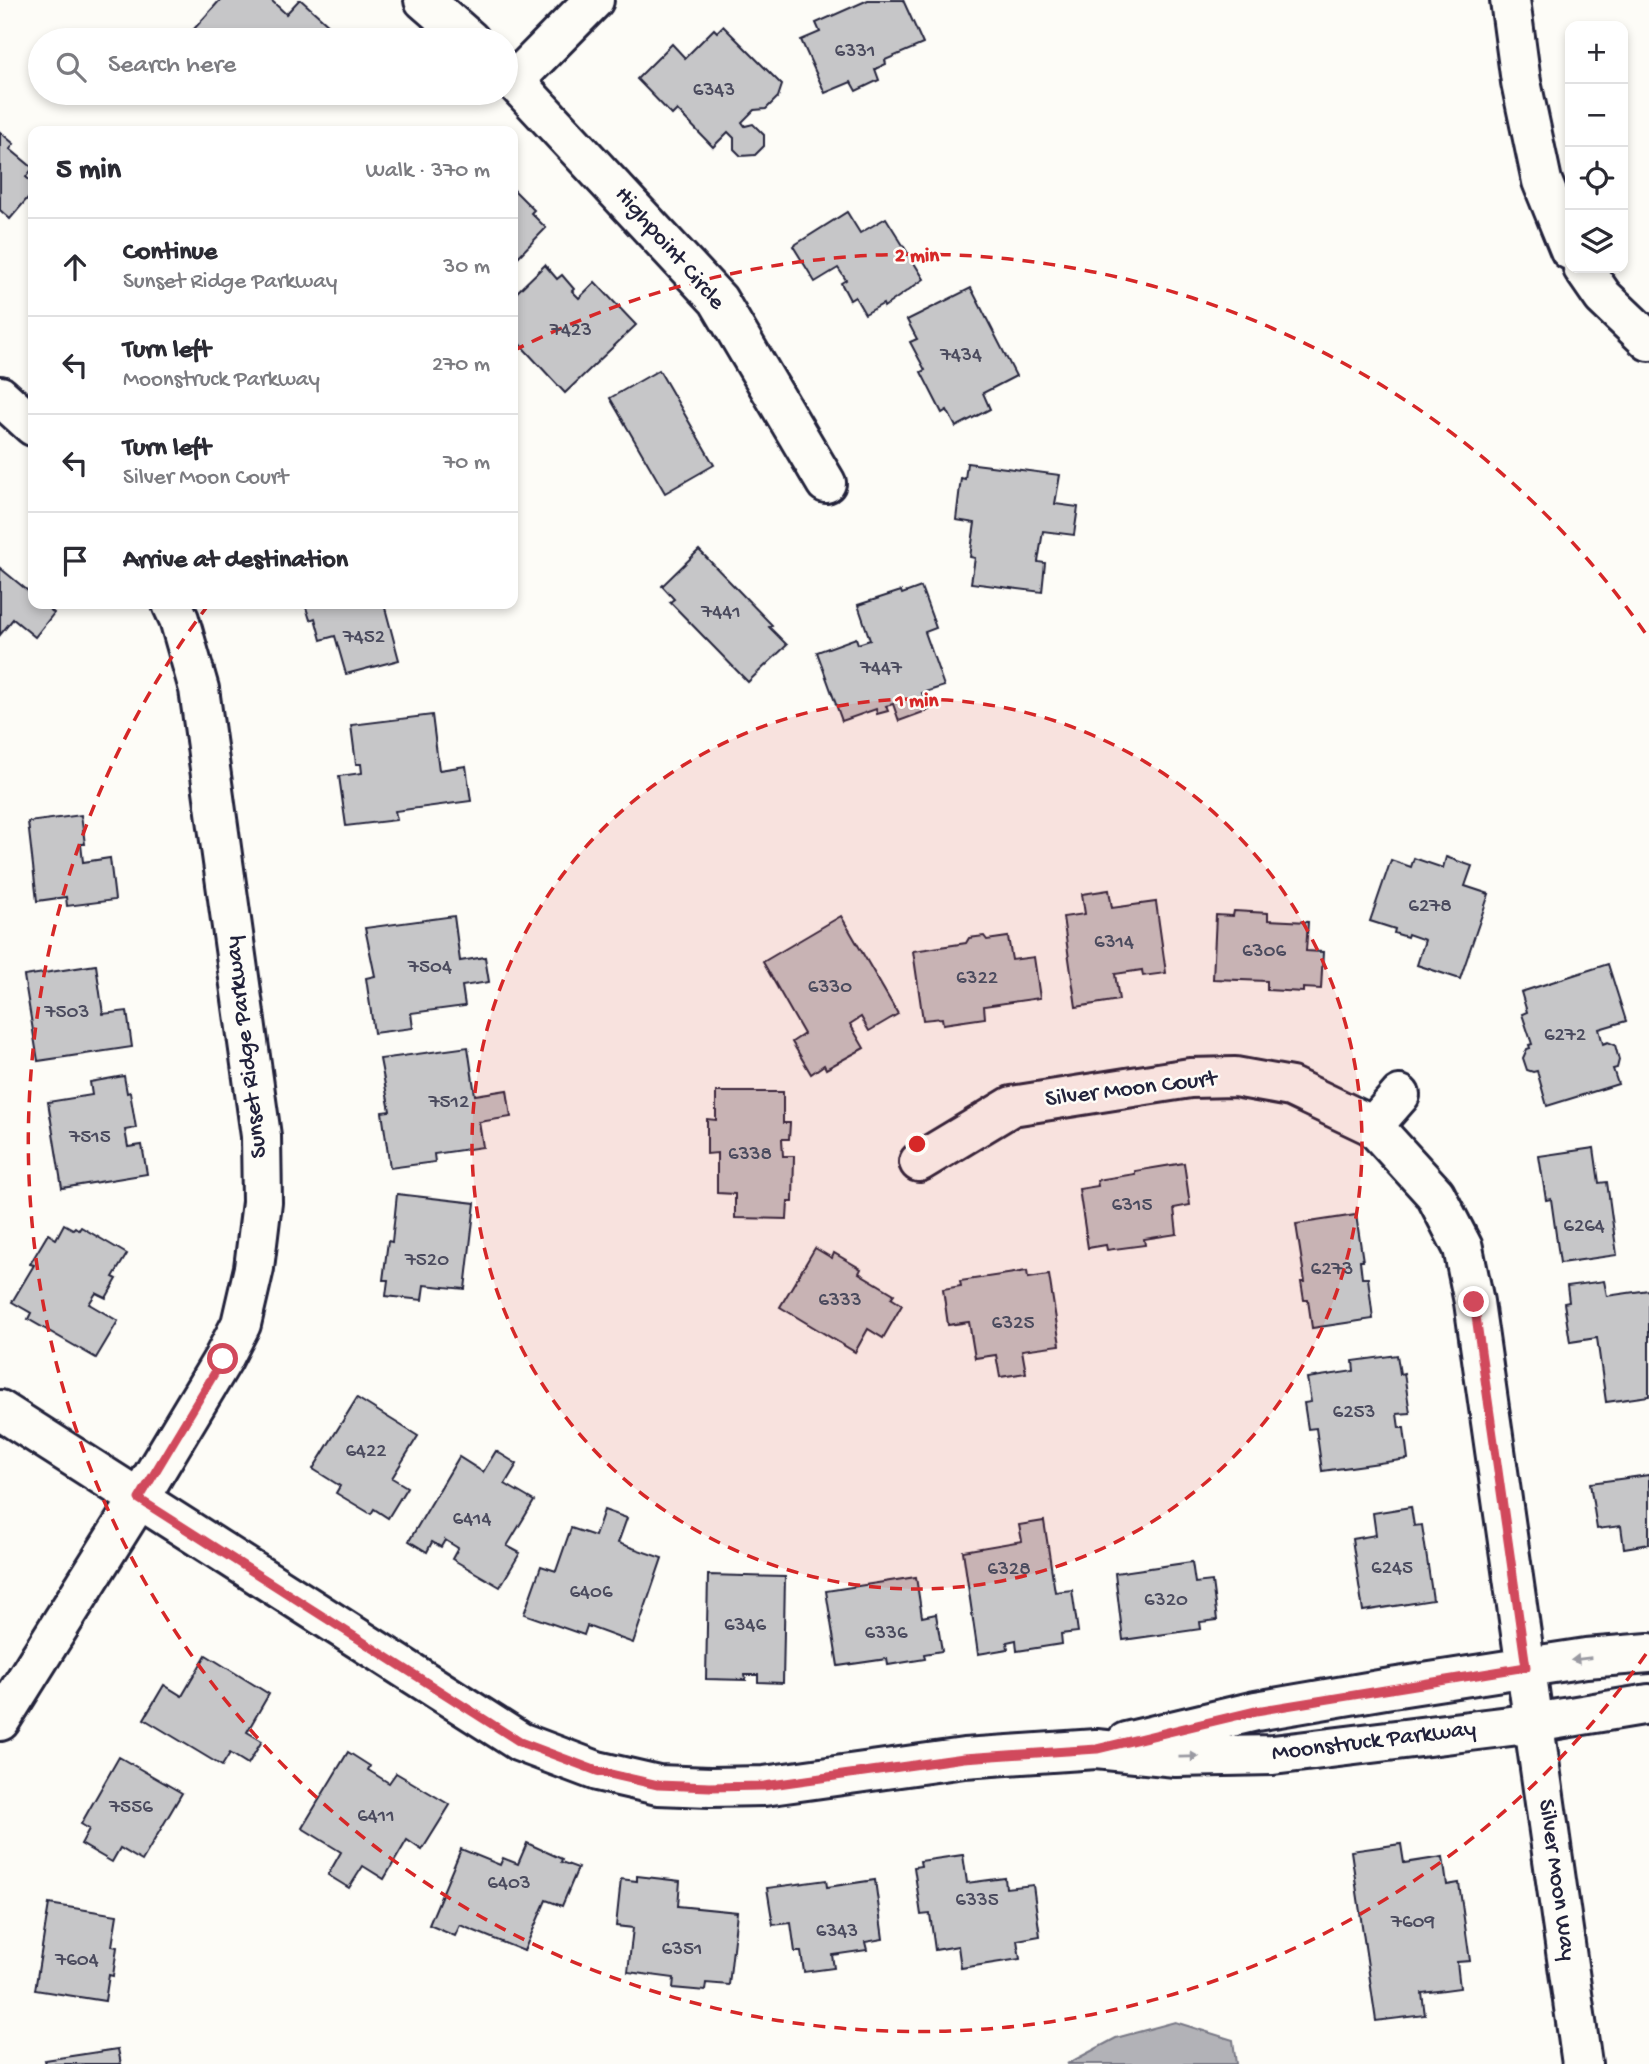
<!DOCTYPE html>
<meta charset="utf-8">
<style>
:root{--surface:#fff;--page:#f2f2f3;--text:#2b2b33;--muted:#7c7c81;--line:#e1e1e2}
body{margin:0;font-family:"Gochi Hand",sans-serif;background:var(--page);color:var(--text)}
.controls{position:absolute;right:21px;top:21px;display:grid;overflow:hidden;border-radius:14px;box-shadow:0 4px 10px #0003}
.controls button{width:63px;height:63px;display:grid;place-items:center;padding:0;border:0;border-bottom:2px solid var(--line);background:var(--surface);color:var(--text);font:35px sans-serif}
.stop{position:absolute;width:21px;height:21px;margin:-16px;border:5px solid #d1495b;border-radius:50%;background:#fff}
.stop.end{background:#d1495b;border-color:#fff;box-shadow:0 2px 7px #0008}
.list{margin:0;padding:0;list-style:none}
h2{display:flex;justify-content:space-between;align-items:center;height:91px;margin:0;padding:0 28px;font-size:30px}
h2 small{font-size:23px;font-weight:400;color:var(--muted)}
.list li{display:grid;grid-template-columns:46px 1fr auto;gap:21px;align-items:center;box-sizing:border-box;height:98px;padding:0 28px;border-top:2px solid var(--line)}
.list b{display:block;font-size:26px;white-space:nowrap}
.list p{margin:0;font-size:23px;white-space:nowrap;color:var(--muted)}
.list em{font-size:23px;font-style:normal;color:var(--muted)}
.icon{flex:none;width:38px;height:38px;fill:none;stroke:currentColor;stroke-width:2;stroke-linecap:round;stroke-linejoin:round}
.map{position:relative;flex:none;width:1649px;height:2064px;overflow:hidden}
.search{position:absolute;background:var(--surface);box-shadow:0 4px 10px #0003;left:28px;top:28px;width:490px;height:77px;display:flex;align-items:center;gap:18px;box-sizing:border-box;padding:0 24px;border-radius:38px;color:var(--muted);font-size:26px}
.panel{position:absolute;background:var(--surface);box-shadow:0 4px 10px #0003;left:28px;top:126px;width:490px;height:483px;border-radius:14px}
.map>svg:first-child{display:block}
.water{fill:#b2b2b7;stroke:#787885;stroke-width:2}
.building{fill:#c6c6c8;stroke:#22223b;stroke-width:2}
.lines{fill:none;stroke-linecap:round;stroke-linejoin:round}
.minor-casing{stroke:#22223b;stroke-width:44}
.minor{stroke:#fdfcf7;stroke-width:38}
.oneway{fill:#9a9aa2}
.route{stroke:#d1495b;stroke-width:9}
.ring{fill:none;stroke:#d62828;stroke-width:3.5;stroke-dasharray:12 9}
.labels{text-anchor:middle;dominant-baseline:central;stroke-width:5;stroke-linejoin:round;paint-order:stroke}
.number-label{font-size:21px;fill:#4b4b5e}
.street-label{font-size:24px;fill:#22223b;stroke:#fdfcf7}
.centre{fill:#d62828;stroke:#fdfcf7;stroke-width:3.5}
.ring-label{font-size:21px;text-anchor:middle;font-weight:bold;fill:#d62828;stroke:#fdfcf7;stroke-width:5;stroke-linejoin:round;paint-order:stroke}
</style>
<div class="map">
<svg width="1649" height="2064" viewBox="0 0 1649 2064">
<rect width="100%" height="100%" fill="#fdfcf7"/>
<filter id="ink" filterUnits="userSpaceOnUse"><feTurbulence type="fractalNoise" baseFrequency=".0143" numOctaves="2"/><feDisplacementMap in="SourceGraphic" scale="14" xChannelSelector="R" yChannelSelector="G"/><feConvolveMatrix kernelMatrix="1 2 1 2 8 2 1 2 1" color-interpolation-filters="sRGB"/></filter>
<g filter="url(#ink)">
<path class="water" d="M1175 2022 1233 2040 1236 2064H1067L1116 2038Z"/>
<g class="building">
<path d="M220 0H271L286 14 299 0H301L331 27 329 30 338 39 336 40H207L194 29Z"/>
<path d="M868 0H903L923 44 885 60 886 64 875 69 879 80 856 91 851 82 825 93 801 40 820 32 816 23Z"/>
<path d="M723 26 782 85 778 97 766 109 754 110 742 122 745 126 753 124 764 135V146L755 155 741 156 734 149V138L728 132 713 147 677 110 672 115 637 79 672 44 685 58 714 29 717 32Z"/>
<path d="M0 132 14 144 10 149 33 168 26 177 33 183V192L10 219 0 210Z"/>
<path d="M513 189 534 210 531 213 546 228 516 259 513 256Z"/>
<path d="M847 212 860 233 886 218 924 279 884 307 883 304 865 314 855 297 850 300 841 283 846 280 838 268 815 282 793 246Z"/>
<path d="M545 265 557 279 562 275 574 289 572 291 579 298 595 282 636 325 565 393 513 337V296Z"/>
<path d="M971 288 1016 376 983 393 990 409 956 427 947 410 942 413 921 372 925 370 910 342 917 339 907 320Z"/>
<path d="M659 370 714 465 665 493 610 398Z"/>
<path d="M967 463 1060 475 1055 504 1078 507 1074 535 1043 531 1038 562 1045 563 1042 592 971 583 975 558 970 557 975 523 956 520 961 478 965 479Z"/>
<path d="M699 550 772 625 769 627 787 645 748 682 670 602 674 599 662 586Z"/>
<path d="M0 568 33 595V604H43L54 613 35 637 13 619 0 635Z"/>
<path d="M921 587 936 628 925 632 944 686 922 693 929 710 899 721 893 704 886 706 888 711 877 714 876 709 842 721 817 652 856 638 858 644 870 640 858 605 901 591 902 594Z"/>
<path d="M305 604H384L399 660 346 674 335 636 321 640 315 618 310 620Z"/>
<path d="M432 715 439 770 466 766 471 801 395 811 397 820 346 826 339 776 362 773 361 764H356L351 725Z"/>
<path d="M81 815 85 844H81L83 862 110 858 115 900 67 906 66 897 37 901 28 822Z"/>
<path d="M1446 857 1472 866 1465 886 1489 894 1460 979 1417 965 1425 940 1408 934 1407 937 1394 933 1395 929 1370 921 1391 860 1411 867 1414 858 1443 868Z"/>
<path d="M1109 890 1112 908 1156 902 1166 973 1143 976 1142 970 1115 974 1119 1000 1076 1007 1063 917 1085 914 1082 894Z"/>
<path d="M1234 911 1268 913V920L1308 922 1306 951 1323 952 1321 989 1303 988V992L1267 990V981L1213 979 1216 915 1233 916Z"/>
<path d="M454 916 460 961 485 957 489 982 462 986 465 1006 411 1013 413 1028 374 1033 366 978 375 976 365 928Z"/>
<path d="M841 916 898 1014 869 1031 861 1017 850 1024 864 1048 826 1069 824 1065 811 1074 792 1042 804 1034 763 962Z"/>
<path d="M984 936 987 940 1008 937 1012 960 1034 957 1040 998 984 1006 985 1018 943 1024 942 1018 923 1020 913 951 966 943 969 938Z"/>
<path d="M1608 964 1626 1021 1599 1029 1603 1044 1608 1042 1615 1045 1619 1060 1617 1068 1613 1069 1618 1084 1547 1106 1537 1071 1533 1072 1527 1070 1523 1058 1527 1049 1530 1048 1529 1045 1532 1044 1522 1014 1527 1012 1521 992Z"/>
<path d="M96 965 103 1014 127 1011 132 1047 38 1061 24 976Z"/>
<path d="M468 1047 475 1095 507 1090 511 1117 479 1122 483 1147 434 1154 435 1162 390 1168 382 1112 390 1111 380 1059Z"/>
<path d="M124 1076 127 1093 130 1092 136 1128 125 1130 128 1147 142 1145 147 1174 62 1188 48 1102 92 1095 90 1082Z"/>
<path d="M716 1092H783V1123H790L789 1139H782L783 1156H794L793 1202H788L787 1219 735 1218V1194L717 1193V1153L707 1154V1119L716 1120Z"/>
<path d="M1594 1148 1599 1183 1607 1182 1617 1255 1560 1263 1551 1199 1546 1200 1539 1156Z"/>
<path d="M1184 1163 1190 1205 1174 1208 1177 1234 1144 1239 1145 1245 1107 1250 1106 1245 1088 1248 1079 1189 1098 1186 1097 1180 1135 1174V1171Z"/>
<path d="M397 1194 475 1203 465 1289 424 1285 422 1300 386 1296 388 1280H383L388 1241 392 1242Z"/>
<path d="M1356 1215 1363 1261H1360L1362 1278H1368L1373 1319 1312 1328 1308 1300H1304L1301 1282H1305L1296 1224Z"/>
<path d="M64 1224 73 1229 75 1227 79 1230 81 1227 127 1254 113 1277 117 1279 106 1298 96 1293 89 1304 118 1321 96 1358 28 1319 31 1313 12 1302 34 1265 30 1264 48 1234 56 1239Z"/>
<path d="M815 1248 832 1258 834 1253 861 1269 859 1273 894 1294 891 1298 902 1305 883 1338 868 1329 855 1352 780 1307Z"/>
<path d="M1027 1271 1028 1278 1049 1275 1060 1345 1022 1350 1026 1373 1000 1377 996 1355 975 1358 969 1322 948 1325 943 1289 961 1286 960 1281Z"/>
<path d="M1604 1281 1607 1296 1649 1290V1396L1606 1402 1597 1338 1570 1342 1564 1303 1569 1302 1567 1286Z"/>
<path d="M1397 1355 1400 1374 1404 1373 1410 1413 1397 1414 1399 1428H1404L1408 1459 1322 1471 1316 1428 1308 1429 1304 1403 1311 1402 1307 1378 1354 1371 1353 1361Z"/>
<path d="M357 1398 418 1436 392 1478 407 1487 388 1518 374 1509 371 1514 336 1493 340 1486 313 1469Z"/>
<path d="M496 1451 517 1464 505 1484 534 1501 507 1546 520 1553 500 1587 452 1559 458 1548 445 1540 441 1547 432 1542 427 1552 409 1541 459 1457 483 1472Z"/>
<path d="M1649 1475V1544L1624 1548 1621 1526 1597 1529 1590 1483Z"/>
<path d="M1411 1507 1414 1526 1422 1525 1433 1600 1363 1611 1352 1539 1376 1535 1373 1513Z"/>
<path d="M604 1510 627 1518 618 1543 662 1558 633 1643 587 1626 584 1635 524 1614 541 1566 556 1571 571 1528 595 1536Z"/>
<path d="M1044 1521 1055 1592 1072 1590 1078 1632 1061 1634 1062 1644 1017 1651 1016 1640 1007 1642 1008 1649 978 1654 963 1551 1022 1541 1019 1525Z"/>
<path d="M1192 1562 1195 1583 1212 1581 1217 1620 1200 1622 1201 1629 1123 1640 1115 1573Z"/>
<path d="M708 1575 785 1577 783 1683 758 1682V1675H745L746 1680 706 1679Z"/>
<path d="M916 1577 922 1617 936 1614 942 1651 924 1654 925 1659 888 1665 887 1659 838 1666 826 1591Z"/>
<path d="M206 1655 269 1694 247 1732 262 1741 248 1764 230 1753 222 1766 144 1719 164 1685 182 1696Z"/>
<path d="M348 1752 370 1766 368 1770 389 1783 396 1773 450 1805 422 1850 407 1840 384 1879 363 1866 349 1888 328 1875 341 1852 302 1828Z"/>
<path d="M119 1757 182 1793 142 1861 120 1848 112 1862 81 1844 89 1829 81 1824Z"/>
<path d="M527 1843 562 1859 561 1862 578 1868 562 1906 546 1900 524 1951 460 1925 455 1936 429 1925 461 1849 500 1865 503 1858 518 1864Z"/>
<path d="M1401 1844 1404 1863 1443 1857 1447 1885 1459 1883 1470 1961 1457 1962 1460 1988 1422 1993 1425 2015 1376 2021 1351 1851Z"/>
<path d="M963 1855 967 1883 1005 1878 1006 1888 1033 1885 1040 1936 1017 1940 1020 1959 961 1968 958 1946 935 1950 930 1914 921 1915 914 1867 921 1866 920 1861Z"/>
<path d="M637 1876 680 1881 678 1906 737 1912 729 1985 706 1983 705 1991 673 1988 674 1978 628 1972 633 1928 616 1926 621 1879 637 1881Z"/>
<path d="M826 1880 827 1887 875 1880 883 1939 865 1942 867 1950 832 1955 834 1968 804 1972 801 1952H795L791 1923 773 1925 767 1888Z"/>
<path d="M49 1904 117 1915 112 1946 117 1947 113 1976 109 1975 105 2001 35 1990Z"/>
<path d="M118 2049 121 2064H46L45 2060Z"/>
</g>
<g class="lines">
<defs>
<g id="minor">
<path d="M424 0 470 40"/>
<path d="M1510 0 1521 82 1542 181 1570 250"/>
<path d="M506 72 718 300 826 483"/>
<path d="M515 80 594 0"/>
<path d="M1583 268 1603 297 1649 341"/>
<path d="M0 396 33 426"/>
<path d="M1373 1126 1400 1095"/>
<path d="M919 1162 1012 1106 1190 1078 1235 1077 1291 1087 1373 1126 1435 1194 1463 1248 1474 1302 1582 2064"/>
<path d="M0 1410 520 1742 597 1771 658 1785 710 1787 764 1786 964 1758 1096 1749 1176 1757 1273 1755 1534 1723 1649 1704"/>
<path d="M0 1721 139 1499 223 1359 241 1324 254 1268 262 1202 261 1136 199 689 179 619 172 604"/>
<path d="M1126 1742 1256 1711 1385 1689 1586 1658 1649 1653"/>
</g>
</defs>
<use href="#minor" class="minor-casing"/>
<use href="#minor" class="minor"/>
</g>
<defs><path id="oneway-solid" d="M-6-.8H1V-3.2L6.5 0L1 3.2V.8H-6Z" transform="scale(1.75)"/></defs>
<g class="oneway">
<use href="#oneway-solid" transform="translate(1581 1659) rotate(173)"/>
<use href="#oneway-solid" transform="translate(1189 1757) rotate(-1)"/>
</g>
</g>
<g class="lines" filter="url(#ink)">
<path class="route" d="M223 1359 139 1499 520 1742 597 1771 658 1785 710 1787 764 1786 964 1758 1097 1749 1256 1711 1526 1667 1474 1302"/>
</g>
<circle cx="917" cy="1144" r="445" fill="#d62828" fill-opacity=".12"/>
<g class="ring">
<circle cx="917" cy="1144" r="445"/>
<path d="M1646 1654A890 890 0 1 1 206 608M513 351A890 890 0 0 1 1646 634"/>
</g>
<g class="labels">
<g class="number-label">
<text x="855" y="52">6331</text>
<text x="714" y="91">6343</text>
<text x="571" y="331">7423</text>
<text x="961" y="356">7434</text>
<text x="721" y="613">7441</text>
<text x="364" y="638">7452</text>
<text x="881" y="669">7447</text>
<text x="1430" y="907">6278</text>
<text x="1114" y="943">6314</text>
<text x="1264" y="952">6306</text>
<text x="430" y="968">7504</text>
<text x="977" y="979">6322</text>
<text x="830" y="988">6330</text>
<text x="67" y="1013">7503</text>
<text x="1565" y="1036">6272</text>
<text x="449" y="1103">7512</text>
<text x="90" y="1138">7515</text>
<text x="750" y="1155">6338</text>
<text x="1132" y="1206">6315</text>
<text x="1584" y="1227">6264</text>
<text x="427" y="1261">7520</text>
<text x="1332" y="1270">6273</text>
<text x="840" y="1301">6333</text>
<text x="1013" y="1324">6325</text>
<text x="1354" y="1413">6253</text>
<text x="366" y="1452">6422</text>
<text x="472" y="1520">6414</text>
<text x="1392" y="1569">6245</text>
<text x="1009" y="1570">6328</text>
<text x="591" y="1593">6406</text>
<text x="1166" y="1601">6320</text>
<text x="745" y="1626">6346</text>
<text x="886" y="1634">6336</text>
<text x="131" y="1808">7556</text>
<text x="376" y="1817">6411</text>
<text x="509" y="1884">6403</text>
<text x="977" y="1901">6335</text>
<text x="1413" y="1923">7609</text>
<text x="837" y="1932">6343</text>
<text x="682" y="1950">6351</text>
<text x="77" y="1961">7604</text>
</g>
<g class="street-label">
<text transform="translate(669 249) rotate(49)">Highpoint Circle</text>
<text transform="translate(247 1047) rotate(-97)">Sunset Ridge Parkway</text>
<text transform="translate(1131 1090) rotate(-7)">Silver Moon Court</text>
<text transform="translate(1374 1742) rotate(-7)">Moonstruck Parkway</text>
<text transform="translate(1556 1880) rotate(82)">Silver Moon Way</text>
</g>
</g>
<circle cx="917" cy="1144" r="10" class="centre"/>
<g class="ring-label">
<text x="917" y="261">2 min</text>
<text x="917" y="706">1 min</text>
</g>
</svg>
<div class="controls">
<button>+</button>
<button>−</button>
<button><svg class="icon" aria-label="locate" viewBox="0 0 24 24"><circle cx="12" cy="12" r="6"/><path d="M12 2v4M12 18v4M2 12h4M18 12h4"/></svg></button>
<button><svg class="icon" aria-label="layers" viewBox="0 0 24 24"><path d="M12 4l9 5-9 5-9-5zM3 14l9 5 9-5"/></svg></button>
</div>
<div class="stop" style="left:223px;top:1359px"></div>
<div class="stop end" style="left:1474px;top:1302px"></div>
<div class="search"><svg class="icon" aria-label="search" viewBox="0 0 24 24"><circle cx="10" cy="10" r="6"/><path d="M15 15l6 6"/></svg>Search here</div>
<section class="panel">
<h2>5 min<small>Walk · 370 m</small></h2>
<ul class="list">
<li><svg class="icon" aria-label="ahead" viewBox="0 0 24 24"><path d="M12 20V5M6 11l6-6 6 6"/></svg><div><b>Continue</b><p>Sunset Ridge Parkway</p></div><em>30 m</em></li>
<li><svg class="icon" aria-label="left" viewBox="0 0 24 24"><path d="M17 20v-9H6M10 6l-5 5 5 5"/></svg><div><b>Turn left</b><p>Moonstruck Parkway</p></div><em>270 m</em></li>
<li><svg class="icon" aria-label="left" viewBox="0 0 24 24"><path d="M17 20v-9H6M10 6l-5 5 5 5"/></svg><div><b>Turn left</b><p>Silver Moon Court</p></div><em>70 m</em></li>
<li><svg class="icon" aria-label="arrive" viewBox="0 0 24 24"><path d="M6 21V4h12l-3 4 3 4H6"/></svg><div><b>Arrive at destination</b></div></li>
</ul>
</section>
</div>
